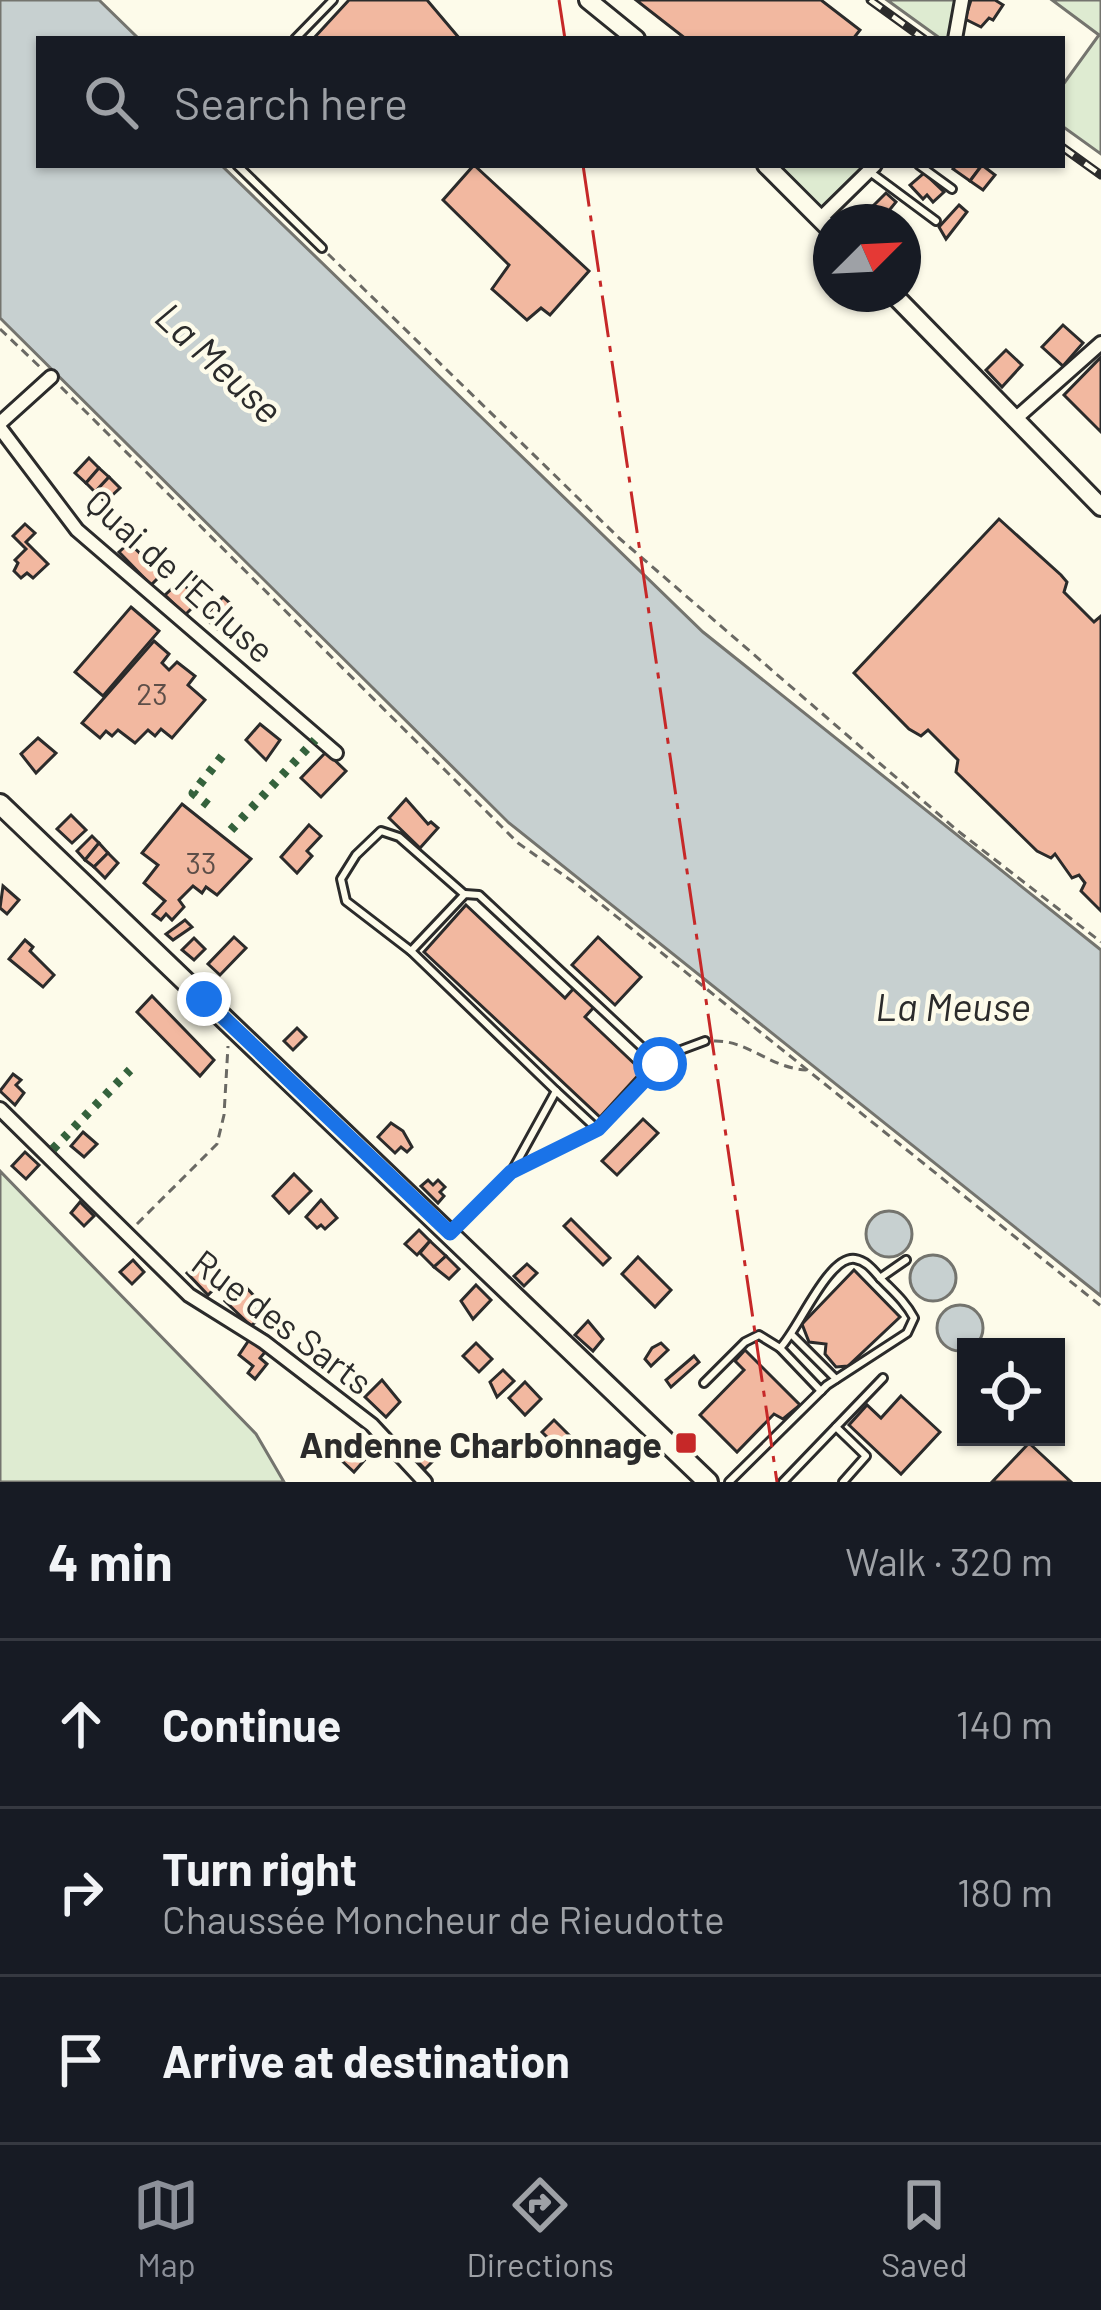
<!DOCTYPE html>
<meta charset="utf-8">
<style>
:root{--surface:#171b24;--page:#242831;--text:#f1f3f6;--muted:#9ea1a6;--line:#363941;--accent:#8c9099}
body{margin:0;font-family:Barlow,sans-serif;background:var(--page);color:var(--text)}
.controls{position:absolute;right:36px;bottom:36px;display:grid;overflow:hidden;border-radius:0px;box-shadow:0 3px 9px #0004}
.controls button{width:108px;height:108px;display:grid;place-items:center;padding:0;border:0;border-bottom:3px solid var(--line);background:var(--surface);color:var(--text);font:60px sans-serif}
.compass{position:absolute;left:813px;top:204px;width:108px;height:108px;border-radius:50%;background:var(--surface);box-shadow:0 3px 9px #0004;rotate:66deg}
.stop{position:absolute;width:36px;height:36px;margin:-27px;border:9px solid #1a73e8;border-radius:50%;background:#fff}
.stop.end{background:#1a73e8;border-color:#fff;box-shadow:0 3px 12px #0008}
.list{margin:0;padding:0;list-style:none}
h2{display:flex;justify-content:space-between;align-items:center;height:156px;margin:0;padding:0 48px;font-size:51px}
h2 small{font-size:39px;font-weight:400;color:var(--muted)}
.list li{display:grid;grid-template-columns:78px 1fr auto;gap:36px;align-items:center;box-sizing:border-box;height:168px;padding:0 48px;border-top:3px solid var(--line)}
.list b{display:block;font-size:45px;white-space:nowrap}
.list p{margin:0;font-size:39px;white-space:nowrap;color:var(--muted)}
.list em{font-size:39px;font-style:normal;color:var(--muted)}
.icon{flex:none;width:66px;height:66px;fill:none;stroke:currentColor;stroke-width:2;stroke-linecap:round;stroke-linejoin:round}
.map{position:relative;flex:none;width:1101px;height:1482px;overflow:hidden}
.search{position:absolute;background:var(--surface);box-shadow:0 3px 9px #0004;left:36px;right:36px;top:36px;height:132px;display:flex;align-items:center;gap:30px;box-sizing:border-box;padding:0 42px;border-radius:0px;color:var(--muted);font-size:45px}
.sheet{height:660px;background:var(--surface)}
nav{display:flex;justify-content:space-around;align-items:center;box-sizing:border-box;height:168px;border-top:3px solid var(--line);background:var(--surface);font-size:33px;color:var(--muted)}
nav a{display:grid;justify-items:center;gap:6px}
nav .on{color:var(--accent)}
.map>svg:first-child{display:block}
.green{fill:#deebd1;stroke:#74746e;stroke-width:3}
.water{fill:#c7d0d0;stroke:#74746e;stroke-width:3}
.building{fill:#f2b8a0;stroke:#2b2b2b;stroke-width:3}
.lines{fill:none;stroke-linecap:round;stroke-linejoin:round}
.lane-casing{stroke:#2b2b2b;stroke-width:12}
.street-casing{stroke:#2b2b2b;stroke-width:18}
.secondary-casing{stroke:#2b2b2b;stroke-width:22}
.primary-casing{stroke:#2b2b2b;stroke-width:24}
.path{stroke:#6a6964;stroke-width:3;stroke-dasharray:9 6;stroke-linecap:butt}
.lane{stroke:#fdfbea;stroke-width:6}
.street{stroke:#fdfbea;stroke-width:12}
.secondary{stroke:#fdfbea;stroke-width:16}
.primary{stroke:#fdfbea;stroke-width:18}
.rail-casing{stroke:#2b2b2b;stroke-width:9}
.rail{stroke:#fdfbea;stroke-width:4.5;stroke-dasharray:14;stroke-linecap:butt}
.hedge{stroke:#34623c;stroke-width:9;stroke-dasharray:6 9;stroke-linecap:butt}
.power{stroke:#c62828;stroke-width:3;stroke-dasharray:42 9 6 9;stroke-linecap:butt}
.route{stroke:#1a73e8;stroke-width:15}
.poi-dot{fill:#c62828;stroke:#fdfbea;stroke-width:4.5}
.labels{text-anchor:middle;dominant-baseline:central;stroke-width:9;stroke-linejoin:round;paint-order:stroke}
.number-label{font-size:30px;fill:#5d4e48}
.street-label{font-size:36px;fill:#2b2b2b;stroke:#fdfbea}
.poi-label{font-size:36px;font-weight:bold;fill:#2b2b2b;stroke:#fdfbea;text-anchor:end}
.water-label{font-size:39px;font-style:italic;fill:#2b2b2b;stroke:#fdfbea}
</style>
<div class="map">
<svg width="1101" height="1482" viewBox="0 0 1101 1482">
<rect width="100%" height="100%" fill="#fdfbea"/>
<g class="green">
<path d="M887 0H957L948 39H941Z"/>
<path d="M1052 0H1101V154L1062 126V86L1099 35Z"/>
<path d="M779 165H875L826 213Z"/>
<path d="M0 1171 256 1434 284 1482H0Z"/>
</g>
<g class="water">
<path d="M0 0H99L139 39H39V165H221L703 632 1101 950V1296L509 823 0 318Z"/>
<circle cx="889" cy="1234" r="23"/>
<circle cx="933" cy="1278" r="23"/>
<circle cx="960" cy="1328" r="23"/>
</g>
<g class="building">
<path d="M349 0H427L460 39H313Z"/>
<path d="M636 0H821L860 30 853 39H686Z"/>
<path d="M971 0H995L1003 5 993 20 989 18 981 27 965 19Z"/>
<path d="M474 165 589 271 550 315 541 308 527 320 492 289 509 265 443 200Z"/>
<path d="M956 165H955H982L970 181 953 169Z"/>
<path d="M982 165 995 175 983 190 970 181Z"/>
<path d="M924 173 944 192 933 202 927 195 923 199 910 185Z"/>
<path d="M886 193 896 202 887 213 880 211 875 216 869 210Z"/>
<path d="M959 205 967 212 946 239 939 227Z"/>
<path d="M1063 325 1083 343 1063 366 1042 347Z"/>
<path d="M1006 350 1022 365 1002 387 986 370Z"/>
<path d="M1101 357V432L1064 395Z"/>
<path d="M89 458 99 468 86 483 75 473Z"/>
<path d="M99 468 109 477 95 492 86 483Z"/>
<path d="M109 477 120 488 105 502 95 492Z"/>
<path d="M999 519 1061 575 1067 582 1064 592 1094 622 1101 616V911L1081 891 1085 883 1079 875 1072 878 1055 854 1051 858 1037 851 956 772 958 760 928 730 921 736 909 729 854 673Z"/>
<path d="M25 524 35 533 26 542 48 564 33 578 27 573 21 578 14 571 18 563 15 560 26 549 13 536Z"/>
<path d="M129 543 162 574 151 585 119 552Z"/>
<path d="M180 581 194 595 191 598 196 604 185 615 165 595Z"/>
<path d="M223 597 232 605 227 611 231 614 217 629 204 617Z"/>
<path d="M131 607 159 631 103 696 75 672Z"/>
<path d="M154 641 169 654 162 663 169 670 177 662 195 676 188 685 205 700 172 738 161 729 155 736 148 730 135 743 118 730 112 736 106 731 100 738 82 723Z"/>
<path d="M260 724 280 740 266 760 246 740Z"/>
<path d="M38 738 56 753 36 773 21 754Z"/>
<path d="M326 752 346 771 321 797 301 778Z"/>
<path d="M406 799 428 824 431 822 438 828 420 848 389 818Z"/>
<path d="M182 804 251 859 217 895 206 887 202 893 193 886 179 900 184 907 172 920 166 914 161 920 153 914 165 901 144 883 158 865 142 853Z"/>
<path d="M71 815 86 830 72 843 57 829Z"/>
<path d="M309 825 321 836 307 851 312 856 297 873 281 857Z"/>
<path d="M92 836 99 843 85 860 77 851Z"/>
<path d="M99 843 108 853 94 867 85 860Z"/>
<path d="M108 853 118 863 105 878 94 867Z"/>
<path d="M3 886 19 900 7 914 0 908Z"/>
<path d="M466 905 565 998 574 988 594 1007 585 1017 642 1071 600 1117 424 952Z"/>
<path d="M185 920 192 927 173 940 166 934Z"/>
<path d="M234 937 246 948 220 975 208 964Z"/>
<path d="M598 937 641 977 615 1005 572 965Z"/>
<path d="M194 938 205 949 194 960 182 950Z"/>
<path d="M25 940 33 947 30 951 54 975 43 987 9 959Z"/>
<path d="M152 996 214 1060 200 1076 137 1012Z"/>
<path d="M297 1028 306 1037 293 1050 284 1041Z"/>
<path d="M13 1074 21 1080 16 1085 24 1093 15 1105 0 1091Z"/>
<path d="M643 1119 658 1133 617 1175 602 1161Z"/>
<path d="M391 1123 403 1131 412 1147 407 1152 401 1147 395 1153 378 1137Z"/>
<path d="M83 1132 97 1144 84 1157 71 1146Z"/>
<path d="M25 1152 39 1165 26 1179 12 1166Z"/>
<path d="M294 1174 311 1191 289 1213 273 1196Z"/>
<path d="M428 1180 433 1185 438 1180 445 1187 440 1192 444 1196 438 1203 421 1186Z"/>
<path d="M321 1200 337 1218 325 1229 321 1225 317 1228 306 1217Z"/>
<path d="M80 1202 94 1216 84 1226 71 1213Z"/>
<path d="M571 1219 610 1258 603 1265 564 1226Z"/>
<path d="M419 1230 430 1241 417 1255 405 1244Z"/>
<path d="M430 1241 446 1256 434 1267 420 1253Z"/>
<path d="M446 1256 459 1269 449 1279 434 1267Z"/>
<path d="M205 1257 215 1268 210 1274 218 1285 208 1295 187 1273Z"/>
<path d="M638 1257 671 1290 655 1307 622 1274Z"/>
<path d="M133 1260 144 1272 132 1284 120 1272Z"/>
<path d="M527 1264 537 1273 524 1286 514 1276Z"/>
<path d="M854 1270 900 1317 848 1366 836 1367 825 1354 826 1344 809 1342 802 1324Z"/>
<path d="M243 1284 257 1299 251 1305 262 1316 251 1326 225 1301Z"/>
<path d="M476 1285 491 1300 473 1319 461 1301Z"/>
<path d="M588 1321 603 1339 593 1351 575 1335Z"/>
<path d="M249 1340 266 1351 260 1358 267 1364 255 1379 248 1373 253 1366 239 1355Z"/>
<path d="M476 1343 492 1359 479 1372 463 1356Z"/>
<path d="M661 1343 668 1350 651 1366 645 1359 652 1348Z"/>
<path d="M745 1350 800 1405 783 1419 774 1414 737 1452 700 1415 744 1370 735 1361Z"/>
<path d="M694 1356 699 1362 671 1387 666 1380Z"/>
<path d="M503 1370 514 1381 497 1397 490 1382Z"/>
<path d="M382 1380 400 1402 386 1417 365 1397Z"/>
<path d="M525 1382 541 1399 525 1415 509 1398Z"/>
<path d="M901 1396 940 1432 901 1474 849 1425 867 1405 881 1418Z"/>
<path d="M554 1420 573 1439 561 1451 542 1432Z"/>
<path d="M427 1441 440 1454 425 1469 412 1456Z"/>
<path d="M1029 1443 1071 1482H992Z"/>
<path d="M355 1444 368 1456 354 1472 341 1460Z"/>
</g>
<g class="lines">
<defs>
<g id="lane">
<path d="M295 39 333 0"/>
<path d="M237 165 322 248"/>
<path d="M919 165 952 189"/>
<path d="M870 172 936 221"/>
<path d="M411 951 346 901 341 879 356 855 381 831 399 837 464 894"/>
<path d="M556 1091 411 951 465 894 479 895 660 1064"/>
<path d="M513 1169 556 1091 597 1129"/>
<path d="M453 1230 511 1172 597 1129 670 1054 705 1041"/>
<path d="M880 1278 906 1260"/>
<path d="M793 1336 836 1379"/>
<path d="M780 1348 821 1391"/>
<path d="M704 1383 745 1342 759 1335 780 1348C798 1331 828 1255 855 1259 868 1261 875 1273 884 1282 896 1294 906 1303 914 1318L907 1333 827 1385 729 1482"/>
<path d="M836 1427 866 1456 843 1482"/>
<path d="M783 1482 883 1378"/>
</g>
<g id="street">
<path d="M955 39 962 0"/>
<path d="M820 219 875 165"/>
<path d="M1014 420 1101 343"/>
<path d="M0 423 51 377"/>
<path d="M0 428 77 530 336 753"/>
<path d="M0 1109 189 1295 264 1342 372 1425 425 1482"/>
</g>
<g id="secondary">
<path d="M588 0 636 39"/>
<path d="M766 165 831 230"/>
<path d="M893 294 1101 507"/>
</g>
<path id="primary" d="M0 804 708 1482"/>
</defs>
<use href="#lane" class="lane-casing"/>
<use href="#street" class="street-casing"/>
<use href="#secondary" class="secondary-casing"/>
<use href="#primary" class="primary-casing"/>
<g class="path">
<path d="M328 254 619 538 958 831 1101 942"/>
<path d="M0 329 41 368"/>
<path d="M61 387 518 843 576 884 1101 1306"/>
<path d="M714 1041C748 1040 770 1068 806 1070"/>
<path d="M137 1224 217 1144 224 1115 228 1046"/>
</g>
<use href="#lane" class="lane"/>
<use href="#street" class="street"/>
<use href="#secondary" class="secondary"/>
<use href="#primary" class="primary"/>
<defs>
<g id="rail">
<path d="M870 0 924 39"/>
<path d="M1062 147 1101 175"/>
</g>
</defs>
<use href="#rail" class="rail-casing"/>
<use href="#rail" class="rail"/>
<g class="hedge">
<path d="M208 805 193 793 223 755"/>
<path d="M231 830 315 740"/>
<path d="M53 1149 130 1070"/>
</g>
<g class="power">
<path d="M559 0 565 39"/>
<path d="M583 165 777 1482"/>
</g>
</g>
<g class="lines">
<path class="route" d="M204 999 450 1233 511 1172 598 1129 660 1064"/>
</g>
<rect class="poi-dot" x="674" y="1431" width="24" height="24" rx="6"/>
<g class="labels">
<g class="number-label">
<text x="152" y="693">23</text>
<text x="201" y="862">33</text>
</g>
<g class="street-label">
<text transform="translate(181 575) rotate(42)">Quai de l'Ecluse</text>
<text transform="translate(283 1321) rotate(37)">Rue des Sarts</text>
</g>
<g class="poi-label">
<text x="662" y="1443">Andenne Charbonnage</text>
</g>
<g class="water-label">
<text transform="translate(220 362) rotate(43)">La Meuse</text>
<text x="953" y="1005">La Meuse</text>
</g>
</g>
</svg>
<div class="controls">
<button><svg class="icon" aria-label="locate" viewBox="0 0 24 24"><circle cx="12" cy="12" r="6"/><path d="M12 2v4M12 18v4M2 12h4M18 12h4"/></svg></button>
</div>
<svg class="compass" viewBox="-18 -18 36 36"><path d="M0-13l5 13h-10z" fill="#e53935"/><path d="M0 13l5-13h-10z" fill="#9ea1a6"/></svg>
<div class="stop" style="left:660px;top:1064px"></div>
<div class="stop end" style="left:204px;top:999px"></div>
<div class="search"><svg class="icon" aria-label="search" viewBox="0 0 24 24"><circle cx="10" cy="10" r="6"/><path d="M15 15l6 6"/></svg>Search here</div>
</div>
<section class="sheet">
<h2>4 min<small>Walk · 320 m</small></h2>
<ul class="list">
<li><svg class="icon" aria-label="ahead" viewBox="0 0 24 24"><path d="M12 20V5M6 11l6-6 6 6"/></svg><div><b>Continue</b></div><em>140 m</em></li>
<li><svg class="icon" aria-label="right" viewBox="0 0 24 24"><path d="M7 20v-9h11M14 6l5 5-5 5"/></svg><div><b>Turn right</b><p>Chaussée Moncheur de Rieudotte</p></div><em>180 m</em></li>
<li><svg class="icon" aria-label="arrive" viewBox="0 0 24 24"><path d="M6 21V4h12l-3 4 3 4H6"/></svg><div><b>Arrive at destination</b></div></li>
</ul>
</section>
<nav>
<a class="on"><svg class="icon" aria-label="map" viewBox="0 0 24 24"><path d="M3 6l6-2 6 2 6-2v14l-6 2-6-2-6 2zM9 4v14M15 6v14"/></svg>Map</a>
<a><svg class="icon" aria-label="directions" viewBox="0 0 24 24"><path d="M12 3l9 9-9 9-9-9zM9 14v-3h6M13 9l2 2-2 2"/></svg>Directions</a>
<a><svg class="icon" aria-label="saved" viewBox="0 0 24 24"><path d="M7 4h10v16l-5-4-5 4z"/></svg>Saved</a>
</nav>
